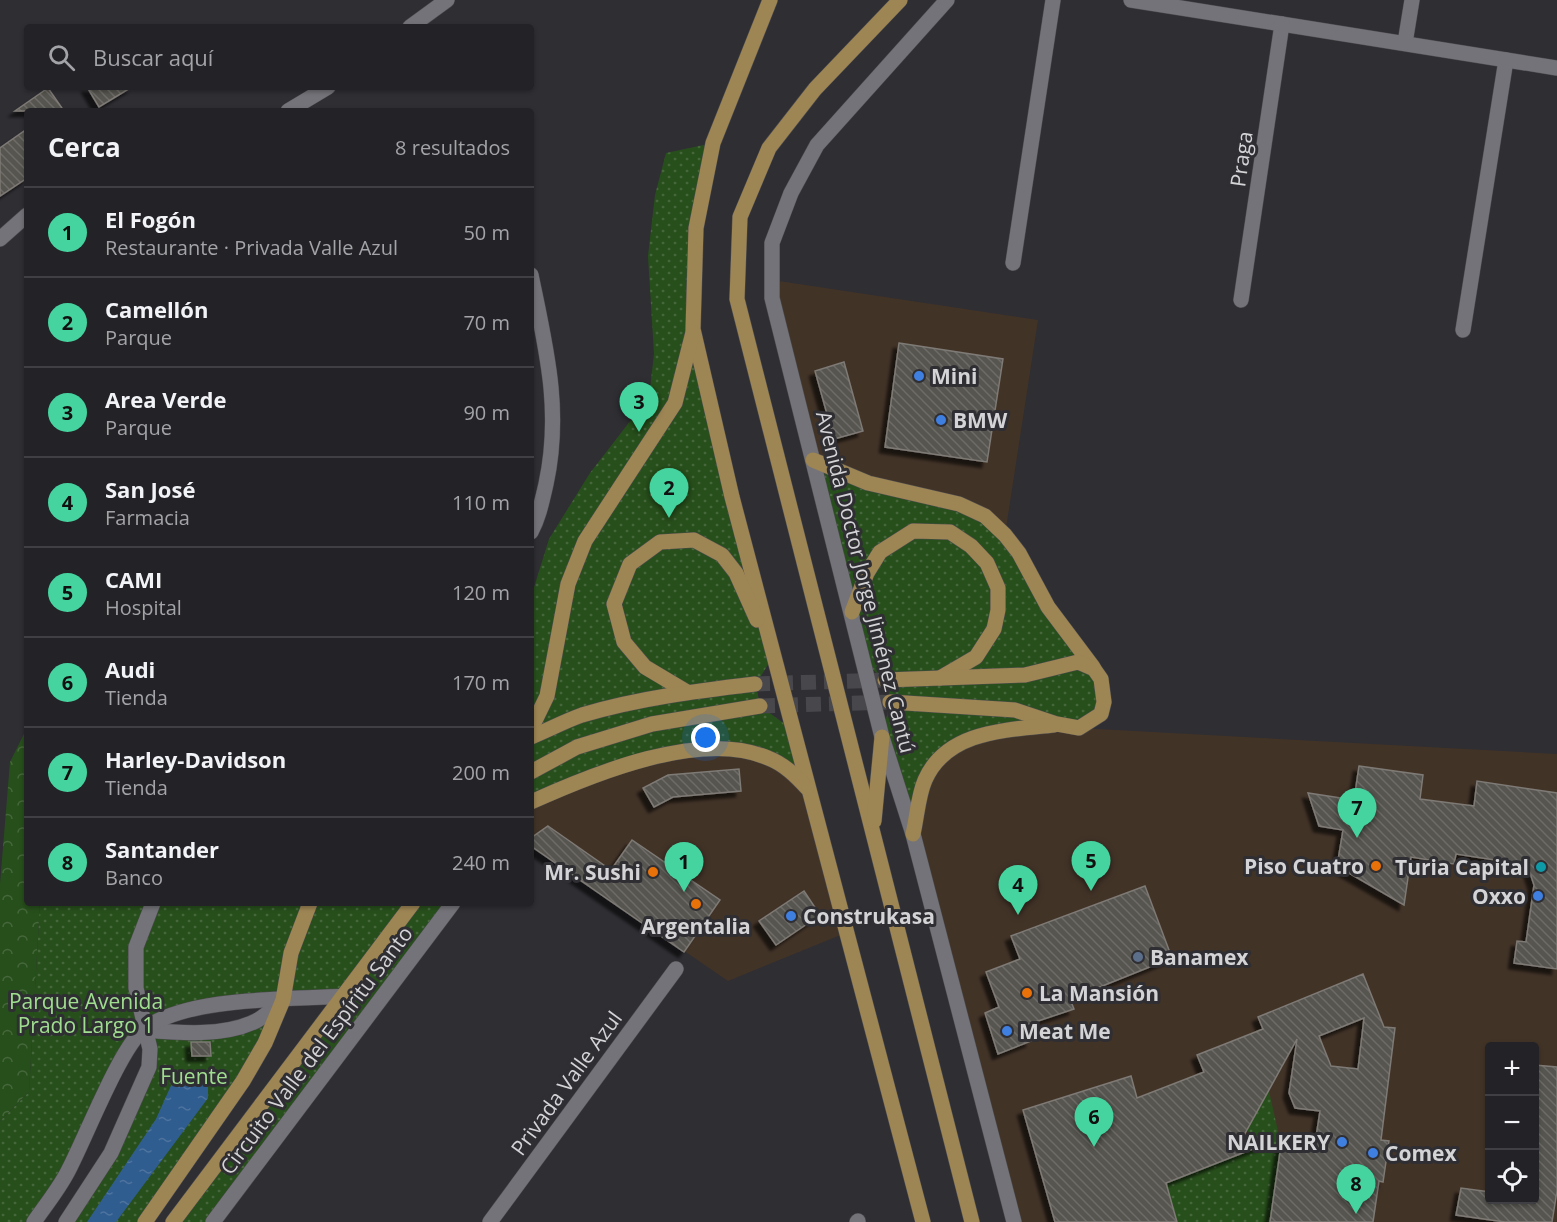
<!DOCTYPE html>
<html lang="es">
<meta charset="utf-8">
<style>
:root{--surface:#232226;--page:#2f2f32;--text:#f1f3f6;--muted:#a3a4a7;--line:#403f43;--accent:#45d49f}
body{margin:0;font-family:"Open Sans",sans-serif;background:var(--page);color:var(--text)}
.controls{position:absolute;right:18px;bottom:18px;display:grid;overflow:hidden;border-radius:6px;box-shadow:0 2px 4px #0004}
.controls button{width:54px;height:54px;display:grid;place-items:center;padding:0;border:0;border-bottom:2px solid var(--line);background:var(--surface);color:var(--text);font:30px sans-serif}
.you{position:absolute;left:706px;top:738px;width:21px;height:21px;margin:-15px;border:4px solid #fff;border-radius:50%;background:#1a73e8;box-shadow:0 0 0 9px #1a73e833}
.badge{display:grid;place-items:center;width:39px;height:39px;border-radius:50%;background:var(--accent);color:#111;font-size:20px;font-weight:700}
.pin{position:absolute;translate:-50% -50px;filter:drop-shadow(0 2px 3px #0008)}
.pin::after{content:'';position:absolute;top:32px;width:21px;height:18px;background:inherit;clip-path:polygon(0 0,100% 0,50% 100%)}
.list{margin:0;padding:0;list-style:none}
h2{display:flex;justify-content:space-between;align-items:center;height:78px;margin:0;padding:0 24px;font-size:26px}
h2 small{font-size:20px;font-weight:400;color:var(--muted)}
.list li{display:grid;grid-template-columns:39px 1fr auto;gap:18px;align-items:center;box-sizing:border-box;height:90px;padding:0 24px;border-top:2px solid var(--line)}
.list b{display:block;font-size:22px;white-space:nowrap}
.list p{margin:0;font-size:20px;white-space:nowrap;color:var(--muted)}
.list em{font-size:20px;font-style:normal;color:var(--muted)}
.icon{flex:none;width:33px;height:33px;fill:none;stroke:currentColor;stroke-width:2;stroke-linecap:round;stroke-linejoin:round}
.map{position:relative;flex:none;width:1557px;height:1222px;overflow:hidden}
.search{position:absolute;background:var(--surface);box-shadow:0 2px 4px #0004;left:24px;top:24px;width:510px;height:66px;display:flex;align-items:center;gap:15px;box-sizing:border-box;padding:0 21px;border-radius:6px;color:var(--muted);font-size:22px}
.panel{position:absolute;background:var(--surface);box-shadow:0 2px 4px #0004;left:24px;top:108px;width:510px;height:798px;border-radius:6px}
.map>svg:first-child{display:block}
.commercial{fill:#423327;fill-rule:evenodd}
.forest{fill:url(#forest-crowns)}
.park{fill:url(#park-dots);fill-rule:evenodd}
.water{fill:url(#water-ripples)}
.building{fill:url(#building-back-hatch);stroke:#7e7a75;stroke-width:1.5;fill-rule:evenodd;filter:url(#shadow)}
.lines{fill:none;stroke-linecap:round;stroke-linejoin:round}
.major-tunnel{stroke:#48474b;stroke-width:15;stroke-dasharray:15 8;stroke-linecap:butt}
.minor-casing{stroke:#4c4b4f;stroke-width:16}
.major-casing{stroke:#4c4b4f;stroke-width:16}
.minor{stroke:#747379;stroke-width:15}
.major{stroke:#9d8554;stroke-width:15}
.shop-dot{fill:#3f7fe0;stroke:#2f2e33;stroke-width:2}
.food-dot{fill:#e8710a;stroke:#2f2e33;stroke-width:2}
.culture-dot{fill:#0f9aa8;stroke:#2f2e33;stroke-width:2}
.service-dot{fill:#5c6f8a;stroke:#2f2e33;stroke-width:2}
.labels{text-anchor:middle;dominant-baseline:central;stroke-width:6;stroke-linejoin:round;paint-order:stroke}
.street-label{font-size:21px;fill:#d4d3d6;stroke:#2f2e33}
.poi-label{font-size:21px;font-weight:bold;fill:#d4d3d6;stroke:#2f2e33;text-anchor:start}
.park-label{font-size:21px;fill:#a0de8f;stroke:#2f2e33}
</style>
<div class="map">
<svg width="1557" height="1222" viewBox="0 0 1557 1222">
<defs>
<pattern id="forest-crowns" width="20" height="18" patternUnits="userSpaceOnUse" patternTransform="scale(1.5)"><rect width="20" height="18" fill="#274f1b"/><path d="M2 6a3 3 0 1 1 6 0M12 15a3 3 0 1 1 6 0" fill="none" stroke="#45673b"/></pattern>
<pattern id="park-dots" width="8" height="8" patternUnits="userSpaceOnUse" patternTransform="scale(1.5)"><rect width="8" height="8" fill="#274f1b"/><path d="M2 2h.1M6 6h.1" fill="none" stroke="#45673b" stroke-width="1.8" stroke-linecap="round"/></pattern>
<pattern id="water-ripples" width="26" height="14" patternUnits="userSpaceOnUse" patternTransform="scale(1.5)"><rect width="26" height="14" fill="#305d8f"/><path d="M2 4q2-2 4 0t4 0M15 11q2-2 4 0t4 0" fill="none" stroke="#4d739e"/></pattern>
<pattern id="building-back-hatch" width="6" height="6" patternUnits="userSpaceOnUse" patternTransform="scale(1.5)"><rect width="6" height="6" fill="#57544f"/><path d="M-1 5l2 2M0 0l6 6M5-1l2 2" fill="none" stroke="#6e6c68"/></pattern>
<filter id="shadow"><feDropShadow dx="-5.5" dy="5.5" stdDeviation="1.5" flood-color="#0009"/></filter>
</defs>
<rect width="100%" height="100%" fill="#2f2e33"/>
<g class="commercial">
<path d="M772 280 1038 320 1005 535 813 460Z"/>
<path d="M1079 728 1557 754V1222H1014L913 834 925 779 973 736ZM1490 1046H1534V1200H1490Z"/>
<path d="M714 749 768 758 808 789 848 932 728 981 531 846V802L562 788Z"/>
</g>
<path class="forest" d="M27 728V903H40L29 1092 0 1121V884L10 762Z"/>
<g class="park">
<path d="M713 143 696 228 693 329 774 655 756 684 760 706 793 730 808 789 768 758 714 749 602 772 531 802V597L549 539 590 473 641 407 650 389 654 354 648 256 655 195 666 153Z"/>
<path d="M813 460 985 516 1101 679 1092 722 973 736 925 779 913 834 882 737 890 702 885 680 865 663Z"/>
<path d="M40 903H453L213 1222H173L344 997 283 1001 265 1043 145 1222H66L151 1068 144 1030 34 1222H0V1121L29 1092ZM280 999 232 1028 145 1029 255 1000Z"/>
<path d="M1269 1091 1281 1145 1270 1222H1177L1166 1183 1255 1148 1247 1129Z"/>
</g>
<path class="water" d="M178 1070 192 1072 208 1084V1098L116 1222H87L156 1119Z"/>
<g class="building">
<path d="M87 87H132L99 107Z"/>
<path d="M48 88 64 111H15Z"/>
<path d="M27 129V178L0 196V148Z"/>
<path d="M899 343 1003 359 987 462 885 447Z"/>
<path d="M844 362 863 431 834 439 815 371Z"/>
<path d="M1359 766 1423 775 1420 799 1474 806 1477 781 1557 793V969L1514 963 1517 941 1526 942 1534 885 1529 870 1521 864 1456 854 1454 864 1411 857 1404 905 1337 866 1343 830 1319 826 1308 793 1354 800Z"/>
<path d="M739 769 741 791 673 797 654 807 643 788 668 775Z"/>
<path d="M548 826 611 870 632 840 720 900 684 952 531 846V838Z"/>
<path d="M1145 886 1172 958 1070 999 1074 1009 1026 1025 1031 1041 998 1054 985 1013 999 1007 986 972 1020 959 1011 936Z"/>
<path d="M804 891 820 915 776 945 759 921Z"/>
<path d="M1363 974 1384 1027 1395 1028 1381 1140 1389 1141 1383 1182 1379 1181 1373 1222H1270L1281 1145 1314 1150 1320 1111 1295 1108 1289 1093 1297 1039 1242 1139 1268 1143 1166 1183 1177 1222H1055L1023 1110 1131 1076 1137 1098 1204 1072 1197 1055 1263 1029 1258 1017ZM1364 1018 1358 1069 1331 1066 1319 1036Z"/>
<path d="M191 1042H210L211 1056H192Z"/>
<path d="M1534 1065 1557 1067V1191L1552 1222H1505L1456 1215 1461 1188 1490 1192V1200H1534Z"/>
</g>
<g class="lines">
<g class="major-tunnel">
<path d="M755 684 885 680"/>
<path d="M760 706 890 702"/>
</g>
<defs>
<g id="minor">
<path d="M947 0 817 145 791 193 772 243V298L882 737 913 834 1014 1222"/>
<path d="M1131 0 1557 68"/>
<path d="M410 27 447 0"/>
<path d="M1405 43 1412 0"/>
<path d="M288 111 328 87"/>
<path d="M0 239 27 215"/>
<path d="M1013 263 1053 0"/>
<path d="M531 275C546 348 562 410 546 484 542 501 539 517 531 532"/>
<path d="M1241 300 1282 24"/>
<path d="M1463 330 1506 60"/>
<path d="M144 1030C179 1033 224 1037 256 1021 266 1016 274 1007 283 1000"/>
<path d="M34 1222C45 1206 58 1190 67 1173 84 1142 120 1047 144 1029 189 996 290 1000 345 996"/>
<path d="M66 1222 111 1153 149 1067 150 1049 136 988V947L153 903"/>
<path d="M213 1222 453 903"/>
<path d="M490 1222 676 969"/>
<path d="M857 1222 858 1221"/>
</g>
<g id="major">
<path d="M770 0 713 143 696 228 693 329 732 497 923 1222"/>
<path d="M900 0 815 89 769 148 740 217 737 299 972 1222"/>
<path d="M813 460 868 483 959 504 985 516 1005 535 1019 553 1048 607 1093 667"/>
<path d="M852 612 867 573 880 552 913 531 950 532 971 546 987 563 998 588V610L994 629 976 657 940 678"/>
<path d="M885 680 1025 675 1078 662 1094 669 1101 679 1104 702 1101 714 1079 728 1057 724 1015 710 890 702"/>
<path d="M687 692 645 667 624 642 614 604 630 564 660 542 694 540 722 555 736 573 757 620"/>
<path d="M531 729 547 696 568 584 585 541 675 403 693 332"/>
<path d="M531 737C548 730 565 721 582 715 639 698 697 691 755 684"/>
<path d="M531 772 577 747 652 724 760 706"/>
<path d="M531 802C593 774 701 729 768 758 784 764 796 776 807 788"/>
<path d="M874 821 882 737"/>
<path d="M913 834C917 817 918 796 925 780 947 730 1008 730 1054 725"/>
<path d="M145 1222 243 1081 265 1043 283 1000 291 953 310 903"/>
<path d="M173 1222 413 903"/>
</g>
</defs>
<use href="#minor" class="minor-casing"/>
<use href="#major" class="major-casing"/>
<use href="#minor" class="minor"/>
<use href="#major" class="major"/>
</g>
<g class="shop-dot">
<circle cx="919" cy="376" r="6"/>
<circle cx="941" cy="420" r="6"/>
<circle cx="1538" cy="896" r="6"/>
<circle cx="791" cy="916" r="6"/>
<circle cx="1007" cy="1031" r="6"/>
<circle cx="1342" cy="1142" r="6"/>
<circle cx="1373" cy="1153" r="6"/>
</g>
<g class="food-dot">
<circle cx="1376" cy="866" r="6"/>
<circle cx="653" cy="872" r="6"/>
<circle cx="696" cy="904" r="6"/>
<circle cx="1027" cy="993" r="6"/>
</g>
<circle class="culture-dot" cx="1541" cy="867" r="6"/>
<circle class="service-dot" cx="1138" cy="957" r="6"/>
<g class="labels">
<g class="street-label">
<text transform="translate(1241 159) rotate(-82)">Praga</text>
<text transform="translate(866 582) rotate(76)">Avenida Doctor Jorge Jiménez Cantú</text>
<text transform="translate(316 1050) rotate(-53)">Circuito Valle del Espíritu Santo</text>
<text transform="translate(566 1083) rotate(-54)">Privada Valle Azul</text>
</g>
<g class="poi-label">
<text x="931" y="376">Mini</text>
<text x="953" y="420">BMW</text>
<text x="1364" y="866" text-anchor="end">Piso Cuatro</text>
<text x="1529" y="867" text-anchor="end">Turia Capital</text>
<text x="641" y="872" text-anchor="end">Mr. Sushi</text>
<text x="1526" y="896" text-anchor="end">Oxxo</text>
<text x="803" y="916">Construkasa</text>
<text x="696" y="926" text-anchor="middle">Argentalia</text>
<text x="1150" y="957">Banamex</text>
<text x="1039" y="993">La Mansión</text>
<text x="1019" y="1031">Meat Me</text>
<text x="1330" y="1142" text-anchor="end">NAILKERY</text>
<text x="1385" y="1153">Comex</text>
</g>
<g class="park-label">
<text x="86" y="1001">Parque Avenida<tspan x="86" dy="24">Prado Largo 1</tspan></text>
<text x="194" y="1076">Fuente</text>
</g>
</g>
</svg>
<div class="controls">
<button>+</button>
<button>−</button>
<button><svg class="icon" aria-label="locate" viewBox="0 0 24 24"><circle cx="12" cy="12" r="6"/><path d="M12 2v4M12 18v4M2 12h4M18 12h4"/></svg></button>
</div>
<div class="you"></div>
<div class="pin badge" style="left:684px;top:892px">1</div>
<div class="pin badge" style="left:669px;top:518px">2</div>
<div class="pin badge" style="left:639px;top:432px">3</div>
<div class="pin badge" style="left:1018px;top:915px">4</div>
<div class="pin badge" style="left:1091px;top:891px">5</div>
<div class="pin badge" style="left:1094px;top:1147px">6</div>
<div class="pin badge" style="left:1357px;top:838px">7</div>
<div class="pin badge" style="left:1356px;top:1214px">8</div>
<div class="search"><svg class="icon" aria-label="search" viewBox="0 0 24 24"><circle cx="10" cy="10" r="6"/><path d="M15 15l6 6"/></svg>Buscar aquí</div>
<section class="panel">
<h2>Cerca<small>8 resultados</small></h2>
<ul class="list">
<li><span class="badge">1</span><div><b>El Fogón</b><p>Restaurante · Privada Valle Azul</p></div><em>50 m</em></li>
<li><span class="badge">2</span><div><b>Camellón</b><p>Parque</p></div><em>70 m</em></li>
<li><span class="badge">3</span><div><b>Area Verde</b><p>Parque</p></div><em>90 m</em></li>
<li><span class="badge">4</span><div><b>San José</b><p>Farmacia</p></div><em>110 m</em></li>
<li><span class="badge">5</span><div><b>CAMI</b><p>Hospital</p></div><em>120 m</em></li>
<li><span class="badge">6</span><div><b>Audi</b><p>Tienda</p></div><em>170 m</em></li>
<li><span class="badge">7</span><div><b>Harley-Davidson</b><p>Tienda</p></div><em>200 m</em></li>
<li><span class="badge">8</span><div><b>Santander</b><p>Banco</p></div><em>240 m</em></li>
</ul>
</section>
</div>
